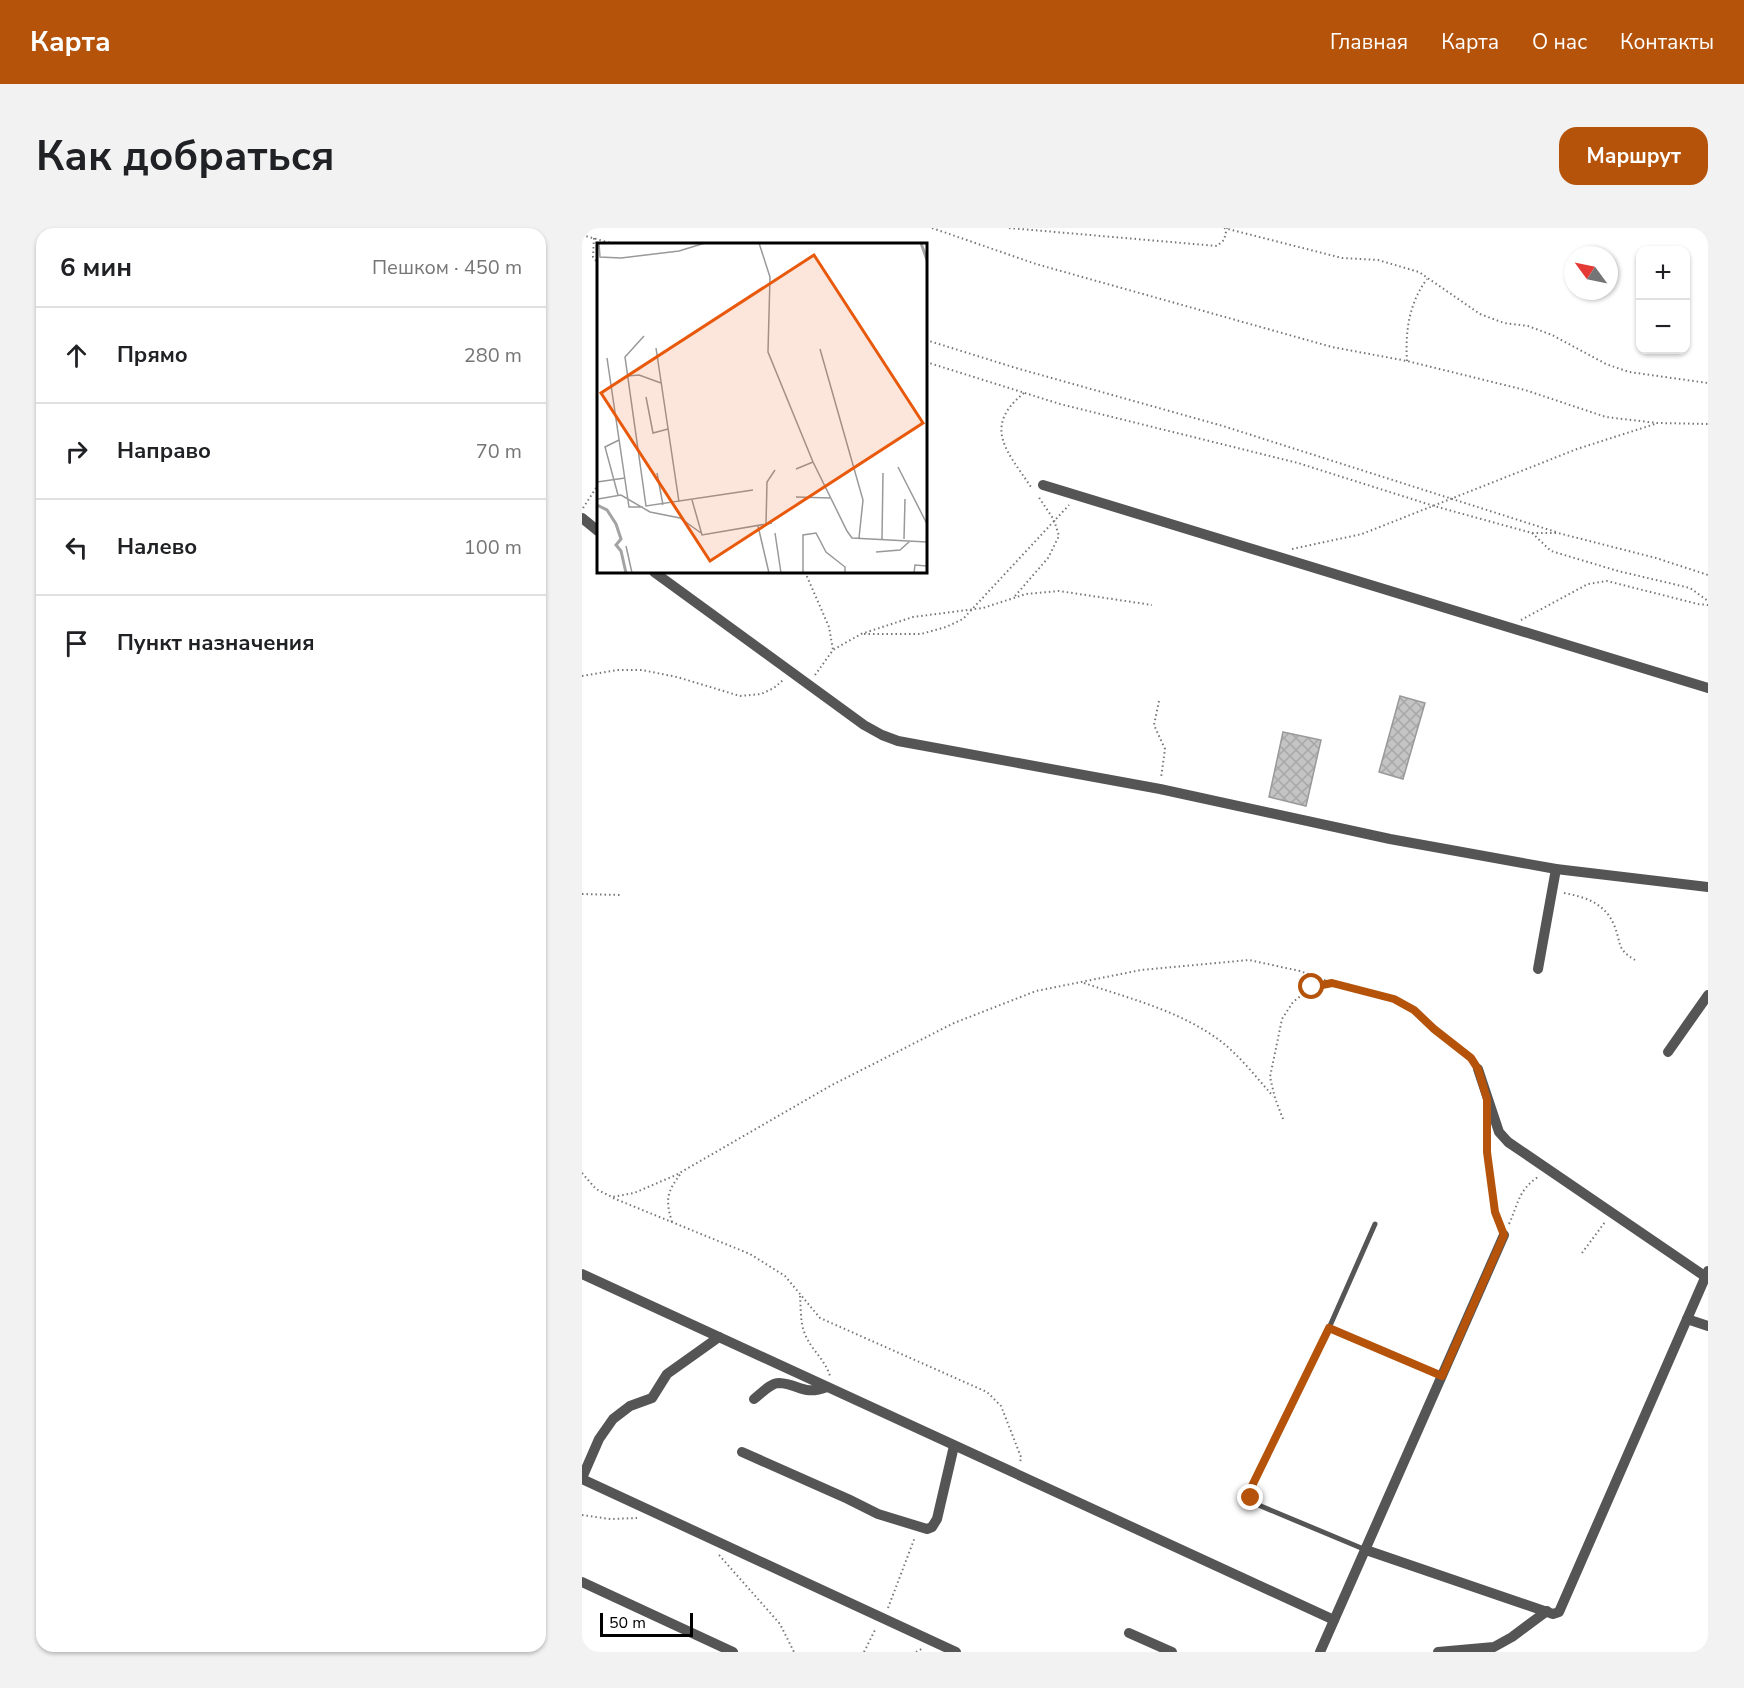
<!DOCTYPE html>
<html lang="ru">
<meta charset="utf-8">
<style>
:root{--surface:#fff;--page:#f2f2f2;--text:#202124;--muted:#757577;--line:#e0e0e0;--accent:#b45309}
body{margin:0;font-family:"Nunito Sans",sans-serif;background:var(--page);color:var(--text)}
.controls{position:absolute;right:18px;top:18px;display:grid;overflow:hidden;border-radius:12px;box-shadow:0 2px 4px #0004}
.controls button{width:54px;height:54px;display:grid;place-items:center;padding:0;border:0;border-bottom:2px solid var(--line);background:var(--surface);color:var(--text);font:30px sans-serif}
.compass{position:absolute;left:982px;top:18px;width:54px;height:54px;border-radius:50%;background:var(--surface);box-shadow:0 2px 4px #0004;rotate:303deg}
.scale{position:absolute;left:18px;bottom:15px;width:93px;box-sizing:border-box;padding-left:6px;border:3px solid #000;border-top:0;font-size:16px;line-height:21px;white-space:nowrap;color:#000;-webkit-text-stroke:4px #fff;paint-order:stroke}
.stop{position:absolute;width:18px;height:18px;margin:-14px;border:4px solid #b45309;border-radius:50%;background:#fff}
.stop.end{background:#b45309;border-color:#fff;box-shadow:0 2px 6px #0008}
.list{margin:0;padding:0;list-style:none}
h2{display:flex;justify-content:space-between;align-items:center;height:78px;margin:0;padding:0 24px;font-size:26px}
h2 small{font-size:20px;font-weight:400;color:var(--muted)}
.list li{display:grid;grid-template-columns:39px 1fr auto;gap:18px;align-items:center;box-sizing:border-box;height:96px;padding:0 24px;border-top:2px solid var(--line)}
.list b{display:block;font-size:22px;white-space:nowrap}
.list em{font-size:20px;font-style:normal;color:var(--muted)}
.icon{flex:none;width:33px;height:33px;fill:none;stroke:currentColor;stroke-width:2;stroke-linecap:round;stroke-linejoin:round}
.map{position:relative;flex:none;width:1126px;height:1424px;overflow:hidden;border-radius:18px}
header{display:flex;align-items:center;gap:36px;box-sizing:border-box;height:84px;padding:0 30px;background:var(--accent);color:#fff}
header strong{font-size:28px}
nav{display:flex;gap:33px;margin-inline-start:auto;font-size:21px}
.intro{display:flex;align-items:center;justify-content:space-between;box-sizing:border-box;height:144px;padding:0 36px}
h1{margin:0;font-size:42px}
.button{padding:15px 27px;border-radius:18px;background:var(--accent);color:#fff;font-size:21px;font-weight:700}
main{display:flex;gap:36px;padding:0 36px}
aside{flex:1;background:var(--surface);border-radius:18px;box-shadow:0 2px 4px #0004}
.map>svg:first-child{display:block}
.building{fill:url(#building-cross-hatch);stroke:#999;stroke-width:1.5}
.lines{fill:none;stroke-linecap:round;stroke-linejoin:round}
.path{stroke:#777;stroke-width:2;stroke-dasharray:1.5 3;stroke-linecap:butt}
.service{stroke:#555;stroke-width:5}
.minor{stroke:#555;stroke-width:10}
.route{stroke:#b45309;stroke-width:8}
.inset-river{fill:none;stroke:#a3a3a3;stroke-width:3}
.inset-road{fill:none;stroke:#999;stroke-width:1.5}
.view{fill:#e8590c;fill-opacity:0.15;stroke:#e8590c;stroke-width:3}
.inset-edge{fill:none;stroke:#000;stroke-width:3}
</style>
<header>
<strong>Карта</strong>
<nav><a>Главная</a><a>Карта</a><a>О нас</a><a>Контакты</a></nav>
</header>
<div class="intro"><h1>Как добраться</h1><a class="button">Маршрут</a></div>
<main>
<aside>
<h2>6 мин<small>Пешком · 450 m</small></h2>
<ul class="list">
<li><svg class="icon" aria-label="ahead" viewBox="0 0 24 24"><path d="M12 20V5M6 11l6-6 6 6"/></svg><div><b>Прямо</b></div><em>280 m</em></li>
<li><svg class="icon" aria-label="right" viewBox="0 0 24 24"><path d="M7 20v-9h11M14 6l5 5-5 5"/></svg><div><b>Направо</b></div><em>70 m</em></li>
<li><svg class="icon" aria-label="left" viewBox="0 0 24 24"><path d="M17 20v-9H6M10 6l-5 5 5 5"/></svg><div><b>Налево</b></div><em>100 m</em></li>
<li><svg class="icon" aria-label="arrive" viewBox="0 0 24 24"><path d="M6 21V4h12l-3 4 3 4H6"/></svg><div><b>Пункт назначения</b></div></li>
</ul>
</aside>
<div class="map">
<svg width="1126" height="1424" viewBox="0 0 1126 1424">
<defs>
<pattern id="building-cross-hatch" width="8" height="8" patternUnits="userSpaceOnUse" patternTransform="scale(1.5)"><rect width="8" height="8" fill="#c4c4c4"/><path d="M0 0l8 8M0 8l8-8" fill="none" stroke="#a7a7a7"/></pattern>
</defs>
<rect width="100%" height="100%" fill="#fff"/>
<g class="building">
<path d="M818 468 843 475 821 551 797 544Z"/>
<path d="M701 504 739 512 724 578 687 569Z"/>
</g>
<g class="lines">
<g class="path">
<path d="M350 0 454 36 750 119 825 133 943 162 1024 189 1075 195 1126 196"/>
<path d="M427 0 635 18 642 12 645 0"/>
<path d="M642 0 760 30 796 32 837 44 898 86 922 95 946 98 970 107 1024 136 1047 144 1126 155"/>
<path d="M0 7 32 16"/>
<path d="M12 10 11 29 16 35"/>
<path d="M344 112 434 140 641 198 974 304"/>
<path d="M825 133C823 104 827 75 845 51"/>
<path d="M344 134 478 176 716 235 852 278 950 305H976L1074 330 1126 347"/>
<path d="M442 165C400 199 425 223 449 259"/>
<path d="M1 280 16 257"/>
<path d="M950 305 969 323 1036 343 1108 360 1126 373"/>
<path d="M710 321 780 306 995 221 1073 196"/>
<path d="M223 344 247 399 251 422"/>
<path d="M433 368 466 330 477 308 472 292 456 268"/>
<path d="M939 392 1006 356 1025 353 1116 376 1126 377"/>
<path d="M282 406H339L364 399 381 391 487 277"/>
<path d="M233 447 251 422 279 406 331 389 401 380 444 366 477 363 570 377"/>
<path d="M0 448 35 442H60L95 449 158 468 179 466 192 460 201 452"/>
<path d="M577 473 572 497 583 521 579 550"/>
<path d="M982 665C1003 669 1023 675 1032 697 1040 715 1033 720 1053 732"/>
<path d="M0 666 38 667"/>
<path d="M502 755C546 770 594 782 633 809 655 824 673 848 691 868"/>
<path d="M701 891 693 870 688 849 700 791 711 774 730 759 750 755 812 771 833 782 852 801 890 831"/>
<path d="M905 907C905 935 907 969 918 996"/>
<path d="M0 945 14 961 30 969 52 965 94 947 248 858 372 795 454 763 559 742 667 732 718 743 750 755"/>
<path d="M31 970 168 1026 203 1048 238 1090 405 1164 419 1178 439 1229 438 1235"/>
<path d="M90 994C83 971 85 964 99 945"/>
<path d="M927 996C936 977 936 962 956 949"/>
<path d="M1000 1025 1023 994"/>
<path d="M218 1068C219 1080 218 1095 223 1106 229 1122 243 1131 248 1148"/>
<path d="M0 1287 28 1291 55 1290"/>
<path d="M137 1327 198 1396 212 1424"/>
<path d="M306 1380 333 1309"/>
<path d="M282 1424 294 1400"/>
<path d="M334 1424 341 1420"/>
</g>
<g class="service">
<path d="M747 1100 860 1148"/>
<path d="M784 1322 674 1276 669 1270 668 1262 747 1100 793 996"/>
</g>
<g class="minor">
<path d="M461 257 1126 460"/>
<path d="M0 290 16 303"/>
<path d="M72 344 282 497 300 507 316 513 578 561 808 611 974 641 1126 659"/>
<path d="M956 741 974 641"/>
<path d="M1086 824 1126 767"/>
<path d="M896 841 917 904 926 914 1124 1049"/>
<path d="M0 1046 752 1392"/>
<path d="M1105 1091 1126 1098"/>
<path d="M172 1171C179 1166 188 1155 197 1155 217 1156 221 1168 245 1159"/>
<path d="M160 1224 266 1271 296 1286 345 1301 350 1299 355 1291 372 1218"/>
<path d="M0 1250 17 1211 31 1191 48 1178 70 1170 85 1146 137 1109"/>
<path d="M0 1251 374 1424"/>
<path d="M784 1322 971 1386 977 1384 1126 1043"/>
<path d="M0 1354 151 1424"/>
<path d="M547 1405 590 1424"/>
<path d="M738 1424 922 1007"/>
<path d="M856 1424 912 1419 930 1409 965 1383"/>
</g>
</g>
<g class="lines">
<path class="route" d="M669 1270 668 1262 747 1100 860 1148 922 1007 913 984 905 924V871L896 841 889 830 852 801 832 782 812 771 750 755 730 759"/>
</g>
<g transform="translate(15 15)">
<rect width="330" height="330" fill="#fff"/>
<path class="inset-river" d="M324 0 330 17M0 262 10 267 19 281 24 296 19 302 24 308 29 330"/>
<path class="inset-road" d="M2 0 3 14 24 15 82 8 108 0M162 0 173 34 171 109 216 219 250 288 255 295 330 299M47 93 28 114 49 263 156 247M59 105 82 259M223 106 266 257 262 295M10 115 32 264H46M30 133 42 132 64 140M49 154 56 190 71 186M301 224 330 281M199 226 216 219M60 230 66 262M0 239 28 235M21 252 8 204 22 197M199 254 233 255M1 256 24 252 53 269 83 275 104 290M95 257 105 292 175 280M169 281 170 239 178 227M161 283 172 330M178 290 184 330M285 296 286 230M307 296 308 256M29 303 35 330M279 309 303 307 313 298M206 330V292L219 290 229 309 248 324V330M317 330 318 322 330 323"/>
<path class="view" d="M217 12 326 180 113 318 4 150Z"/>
<rect width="330" height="330" class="inset-edge"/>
</g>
</svg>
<div class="controls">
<button>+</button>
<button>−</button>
</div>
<svg class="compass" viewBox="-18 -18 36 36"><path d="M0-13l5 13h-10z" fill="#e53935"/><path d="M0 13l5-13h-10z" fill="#757577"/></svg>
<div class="scale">50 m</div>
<div class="stop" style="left:730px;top:759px"></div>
<div class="stop end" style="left:669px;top:1270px"></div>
</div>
</main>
